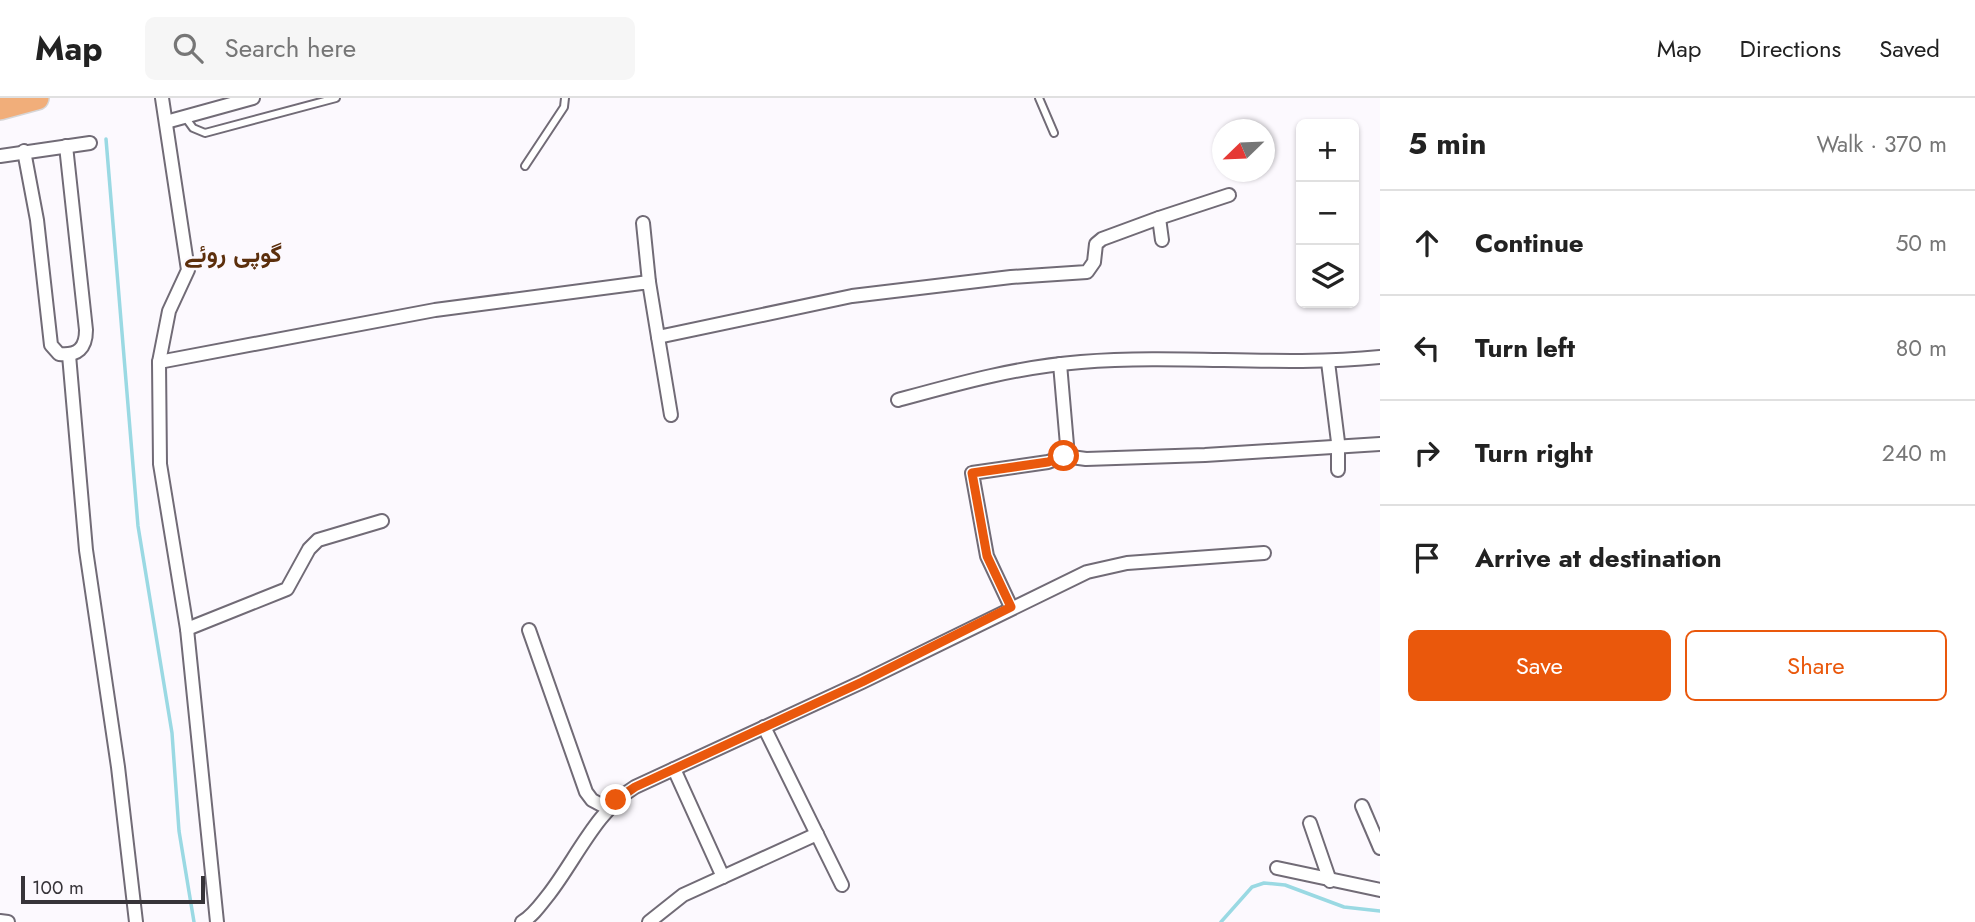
<!DOCTYPE html>
<meta charset="utf-8">
<style>
:root{--surface:#fff;--page:#f6f6f6;--text:#222;--muted:#767676;--line:#e0e0e0;--accent:#ea580c}
body{margin:0;font-family:Jost,Vazirmatn,sans-serif;background:var(--page);color:var(--text)}
.controls{position:absolute;right:21px;top:21px;display:grid;overflow:hidden;border-radius:10px;box-shadow:0 2px 5px #0004}
.controls button{width:63px;height:63px;display:grid;place-items:center;padding:0;border:0;border-bottom:2px solid var(--line);background:var(--surface);color:var(--text);font:35px sans-serif}
.compass{position:absolute;left:1212px;top:21px;width:63px;height:63px;border-radius:50%;background:var(--surface);box-shadow:0 2px 5px #0004;rotate:247deg}
.scale{position:absolute;left:21px;bottom:18px;width:184px;box-sizing:border-box;padding-left:7px;border:4px solid #373439;border-top:0;font-size:19px;line-height:24px;white-space:nowrap;color:#373439;-webkit-text-stroke:5px #fcf9fe;paint-order:stroke}
.stop{position:absolute;width:21px;height:21px;margin:-16px;border:5px solid #ea580c;border-radius:50%;background:#fff}
.stop.end{background:#ea580c;border-color:#fff;box-shadow:0 2px 7px #0008}
.list{margin:0;padding:0;list-style:none}
h2{display:flex;justify-content:space-between;align-items:center;height:91px;margin:0;padding:0 28px;font-size:30px}
h2 small{font-size:23px;font-weight:400;color:var(--muted)}
.list li{display:grid;grid-template-columns:46px 1fr auto;gap:21px;align-items:center;box-sizing:border-box;height:105px;padding:0 28px;border-top:2px solid var(--line)}
.list b{display:block;font-size:26px;white-space:nowrap}
.list em{font-size:23px;font-style:normal;color:var(--muted)}
.actions{display:flex;gap:14px;padding:21px 28px}
.actions a{flex:1;padding:16px 0;border:2px solid var(--accent);border-radius:10px;text-align:center;font-size:24px;color:var(--accent)}
.actions .main{background:var(--accent);color:#fff}
.icon{flex:none;width:38px;height:38px;fill:none;stroke:currentColor;stroke-width:2;stroke-linecap:round;stroke-linejoin:round}
.map{position:relative;flex:none;width:1380px;height:824px;overflow:hidden}
header{display:flex;align-items:center;gap:42px;box-sizing:border-box;height:98px;padding:0 35px;background:var(--surface);border-bottom:2px solid var(--line)}
header strong{font-size:33px}
nav{display:flex;gap:38px;margin-inline-start:auto;font-size:24px}
.search{width:490px;height:63px;background:var(--page);display:flex;align-items:center;gap:18px;box-sizing:border-box;padding:0 24px;border-radius:10px;color:var(--muted);font-size:26px}
main{display:flex}
aside{flex:1;background:var(--surface)}
.map>svg:first-child{display:block}
.lines{fill:none;stroke-linecap:round;stroke-linejoin:round}
.stream{stroke:#9ad9e3;stroke-width:3.5}
.service-casing{stroke:#716b76;stroke-width:10}
.minor-casing{stroke:#716b76;stroke-width:16}
.motorway-casing{stroke:#d7d6d7;stroke-width:26}
.service{stroke:#fff;stroke-width:6}
.minor{stroke:#fff;stroke-width:12}
.motorway{stroke:#f1ae7a;stroke-width:23}
.route{stroke:#ea580c;stroke-width:9}
.labels{text-anchor:middle;dominant-baseline:central;stroke-width:5;stroke-linejoin:round;paint-order:stroke}
.quarter-label{font-size:24px;font-weight:bold;fill:#5c2f0c;stroke:#fcf9fe}
</style>
<header>
<strong>Map</strong>
<div class="search"><svg class="icon" aria-label="search" viewBox="0 0 24 24"><circle cx="10" cy="10" r="6"/><path d="M15 15l6 6"/></svg>Search here</div>
<nav><a>Map</a><a>Directions</a><a>Saved</a></nav>
</header>
<main>
<div class="map">
<svg width="1380" height="824" viewBox="0 0 1380 824">
<rect width="100%" height="100%" fill="#fcf9fe"/>
<g class="lines">
<g class="stream">
<path d="M106 41 138 428 172 635 179 733 194 824"/>
<path d="M1221 824 1252 789 1264 785 1285 787 1344 809 1380 813"/>
</g>
<defs>
<g id="service">
<path d="M1039 0 1054 35"/>
<path d="M185 19 193 30 205 35 336 0"/>
<path d="M525 68 564 9 565 0"/>
</g>
<g id="minor">
<path d="M162 0 188 172 169 213 159 264 160 366 187 531 217 824"/>
<path d="M166 24 253 0"/>
<path d="M24 53 37 122 51 247 59 256C78 258 86 250 86 232L66 48"/>
<path d="M0 58 90 45"/>
<path d="M1159 120 1229 97"/>
<path d="M643 125 649 184"/>
<path d="M658 239 671 317"/>
<path d="M69 257 86 452 118 669 136 824"/>
<path d="M159 264 435 212 649 184 658 239 852 198 1011 179 1087 174 1094 164 1096 146 1102 141 1159 120 1162 142"/>
<path d="M1328 264 1338 344V372"/>
<path d="M898 302C960 285 1017 269 1081 264 1180 256 1281 269 1380 259"/>
<path d="M1064 358 1086 361 1205 357 1380 346"/>
<path d="M1011 509 987 458 972 375 1048 364 1064 358 1067 347 1060 266"/>
<path d="M187 531 287 491 309 451 318 442 382 423"/>
<path d="M529 532 586 694 592 702 609 711"/>
<path d="M764 629 842 787"/>
<path d="M674 671 723 779"/>
<path d="M1362 708 1380 750"/>
<path d="M1310 725 1330 783"/>
<path d="M1277 770 1380 792"/>
<path d="M0 823 8 824"/>
<path d="M522 824C533 818 541 806 549 796 576 761 597 712 635 689L862 584 1087 474 1127 465 1264 455"/>
<path d="M649 824 683 797 817 736"/>
</g>
<path id="motorway" d="M0 10 37 0"/>
</defs>
<use href="#service" class="service-casing"/>
<use href="#minor" class="minor-casing"/>
<use href="#motorway" class="motorway-casing"/>
<use href="#service" class="service"/>
<use href="#minor" class="minor"/>
<use href="#motorway" class="motorway"/>
</g>
<g class="lines">
<path class="route" d="M616 702 635 689 862 584 1011 509 987 458 972 375 1048 364 1064 358"/>
</g>
<g class="labels">
<g class="quarter-label">
<text x="233" y="155">گوپی روئے</text>
</g>
</g>
</svg>
<div class="controls">
<button>+</button>
<button>−</button>
<button><svg class="icon" aria-label="layers" viewBox="0 0 24 24"><path d="M12 4l9 5-9 5-9-5zM3 14l9 5 9-5"/></svg></button>
</div>
<svg class="compass" viewBox="-18 -18 36 36"><path d="M0-13l5 13h-10z" fill="#e53935"/><path d="M0 13l5-13h-10z" fill="#767676"/></svg>
<div class="scale">100 m</div>
<div class="stop" style="left:1064px;top:358px"></div>
<div class="stop end" style="left:616px;top:702px"></div>
</div>
<aside>
<h2>5 min<small>Walk · 370 m</small></h2>
<ul class="list">
<li><svg class="icon" aria-label="ahead" viewBox="0 0 24 24"><path d="M12 20V5M6 11l6-6 6 6"/></svg><div><b>Continue</b></div><em>50 m</em></li>
<li><svg class="icon" aria-label="left" viewBox="0 0 24 24"><path d="M17 20v-9H6M10 6l-5 5 5 5"/></svg><div><b>Turn left</b></div><em>80 m</em></li>
<li><svg class="icon" aria-label="right" viewBox="0 0 24 24"><path d="M7 20v-9h11M14 6l5 5-5 5"/></svg><div><b>Turn right</b></div><em>240 m</em></li>
<li><svg class="icon" aria-label="arrive" viewBox="0 0 24 24"><path d="M6 21V4h12l-3 4 3 4H6"/></svg><div><b>Arrive at destination</b></div></li>
</ul>
<div class="actions"><a class="main">Save</a><a>Share</a></div>
</aside>
</main>
